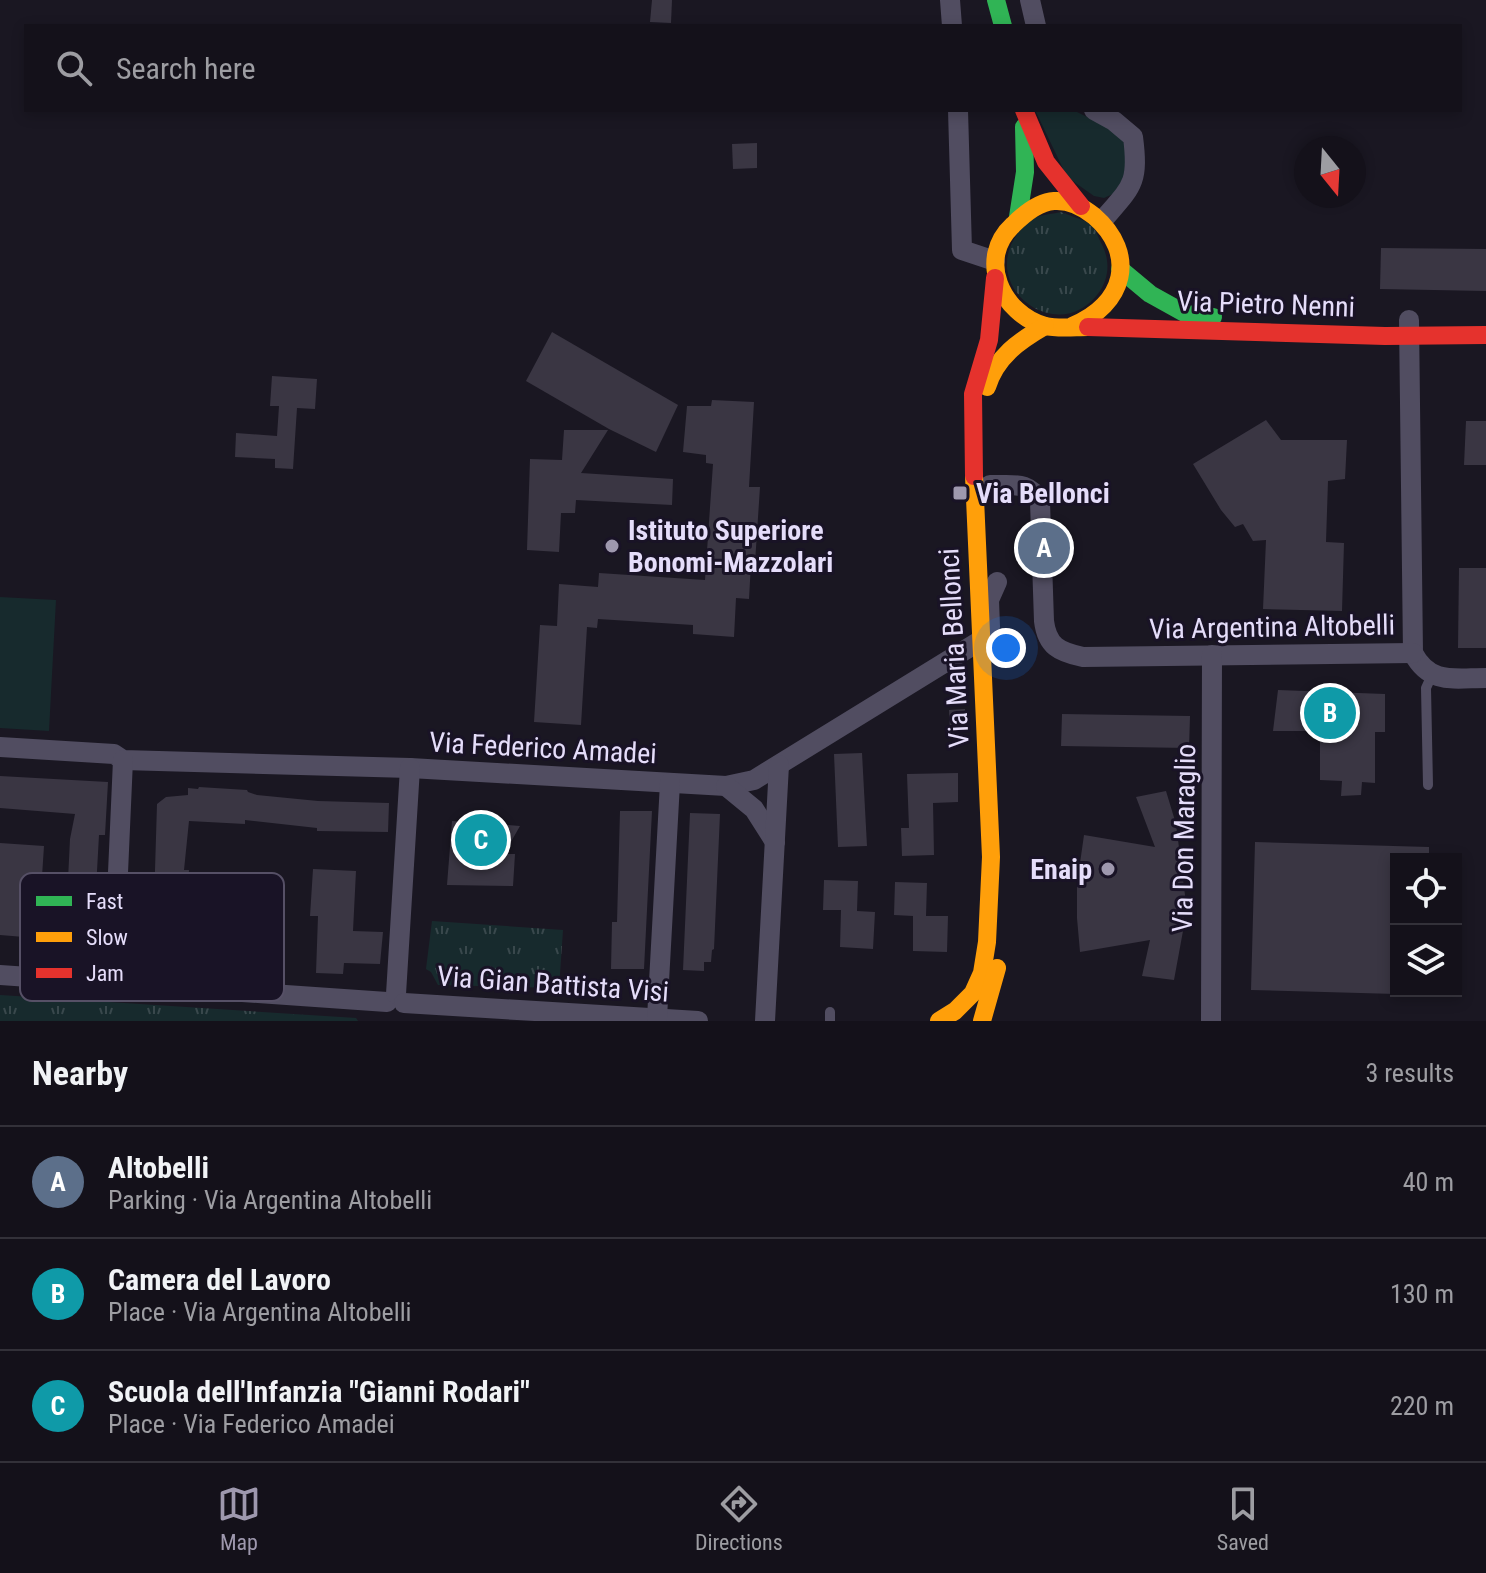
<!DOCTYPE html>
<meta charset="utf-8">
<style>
:root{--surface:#14111a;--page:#211f27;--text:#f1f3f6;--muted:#9d9da2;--line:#333139;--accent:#9e98ae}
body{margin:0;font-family:"Roboto Condensed",sans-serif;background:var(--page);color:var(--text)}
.controls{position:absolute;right:24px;bottom:24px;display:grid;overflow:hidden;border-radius:0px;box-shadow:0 4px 12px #0003}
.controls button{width:72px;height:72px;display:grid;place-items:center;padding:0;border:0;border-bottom:2px solid var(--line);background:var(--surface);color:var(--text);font:40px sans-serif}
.compass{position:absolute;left:1294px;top:136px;width:72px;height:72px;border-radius:50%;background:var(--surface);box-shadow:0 4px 12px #0003;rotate:162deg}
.you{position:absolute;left:1006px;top:648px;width:28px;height:28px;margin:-20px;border:6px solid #fff;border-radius:50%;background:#1a73e8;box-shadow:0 0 0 12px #1a73e833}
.badge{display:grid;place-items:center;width:52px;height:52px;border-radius:50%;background:var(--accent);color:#fff;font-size:26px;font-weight:700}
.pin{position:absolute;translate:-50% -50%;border:4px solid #fff;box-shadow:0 2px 8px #0006}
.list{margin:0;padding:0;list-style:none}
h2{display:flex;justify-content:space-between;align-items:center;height:104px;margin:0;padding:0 32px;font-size:34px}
h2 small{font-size:26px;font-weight:400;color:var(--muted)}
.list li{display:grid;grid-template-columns:52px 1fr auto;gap:24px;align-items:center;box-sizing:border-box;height:112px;padding:0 32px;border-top:2px solid var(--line)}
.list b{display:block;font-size:30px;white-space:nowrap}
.list p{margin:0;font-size:26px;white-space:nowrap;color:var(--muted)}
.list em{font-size:26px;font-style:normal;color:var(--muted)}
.icon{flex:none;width:44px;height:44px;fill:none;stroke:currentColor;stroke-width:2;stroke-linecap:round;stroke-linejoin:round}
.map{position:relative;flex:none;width:1486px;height:1021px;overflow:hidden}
.search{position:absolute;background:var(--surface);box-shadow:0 4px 12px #0003;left:24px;right:24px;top:24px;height:88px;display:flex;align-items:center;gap:20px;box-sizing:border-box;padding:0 28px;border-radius:0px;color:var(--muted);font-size:30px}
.sheet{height:440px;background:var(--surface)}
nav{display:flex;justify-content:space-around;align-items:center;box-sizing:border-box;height:112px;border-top:2px solid var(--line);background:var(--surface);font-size:22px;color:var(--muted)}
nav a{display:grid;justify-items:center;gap:4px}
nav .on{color:var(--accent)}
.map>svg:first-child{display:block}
.grass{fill:url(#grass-tufts)}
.garden{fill:#172a2d}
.building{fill:#3a3643}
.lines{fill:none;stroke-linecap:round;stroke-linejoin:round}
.lane{stroke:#514d61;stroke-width:10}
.street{stroke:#514d61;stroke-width:20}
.fast{stroke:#30b455;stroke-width:18}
.slow{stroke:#ff9f0a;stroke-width:18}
.jam{stroke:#e5322d;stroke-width:18}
.poi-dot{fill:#9e98ae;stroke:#191326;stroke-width:3}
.labels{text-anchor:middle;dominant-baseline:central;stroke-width:6;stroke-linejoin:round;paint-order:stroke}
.street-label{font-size:28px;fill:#e5ddfa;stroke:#191326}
.poi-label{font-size:28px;font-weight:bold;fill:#e5ddfa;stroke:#191326;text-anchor:start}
.key{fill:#191326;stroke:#565066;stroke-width:2}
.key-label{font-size:22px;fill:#e5ddfa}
</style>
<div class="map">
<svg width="1486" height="1021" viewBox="0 0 1486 1021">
<defs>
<pattern id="grass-tufts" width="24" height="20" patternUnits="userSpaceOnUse" patternTransform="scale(2)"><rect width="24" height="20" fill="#172a2d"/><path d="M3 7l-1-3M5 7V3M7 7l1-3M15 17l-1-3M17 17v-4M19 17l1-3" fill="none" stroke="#39484c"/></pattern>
</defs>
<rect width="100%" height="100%" fill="#1a1722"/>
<g class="grass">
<path d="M1061 212C1070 216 1082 219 1090 224 1094 227 1097 234 1099 239 1109 256 1111 273 1100 291 1059 350 976 286 1019 232 1023 228 1026 222 1032 219 1040 215 1052 214 1061 212Z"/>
<path d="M432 921 563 930 559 988 438 985 431 972 426 969Z"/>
<path d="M0 995 356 1018 358 1021H0Z"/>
</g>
<g class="garden">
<path d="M1035 110H1073L1105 126 1122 139 1129 153 1126 175 1113 194 1104 198 1094 196 1067 177Z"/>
<path d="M0 597 56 600 49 731 0 728Z"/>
</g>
<g class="building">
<path d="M652 0H672L671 23 650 22Z"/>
<path d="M757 143V168L733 169 732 144Z"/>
<path d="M1381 248 1486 249V291L1380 289Z"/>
<path d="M552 332 678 405 656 452 609 429 526 381Z"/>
<path d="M272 376 317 379 315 409 297 408 293 469 275 468V459L235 457 236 433 277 436 279 406H270Z"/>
<path d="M712 400 754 402 749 487H760L755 563H751L749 599 736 598 734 637 693 634V625L598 619 597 628 587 627 581 725 534 722 540 625 557 626 559 584 598 587 599 573 705 580 713 464 706 463V455L683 452 687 406H711Z"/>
<path d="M1266 420 1281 440H1347L1345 479 1328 481 1326 542 1344 543 1342 611 1263 609 1266 540 1253 541 1243 524 1235 527 1221 510 1193 464Z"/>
<path d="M1466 421H1486V465H1464Z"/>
<path d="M564 430H608L581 473 673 479 672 505 576 500 575 513H561L559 552 527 550 530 459 562 460Z"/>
<path d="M1459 568H1486V648H1458Z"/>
<path d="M1278 690 1385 694V732H1375V783L1362 782 1361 795 1341 796 1342 781 1320 780V731H1273Z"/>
<path d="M965 709 966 730 950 731 949 710Z"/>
<path d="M1062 714 1190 716 1189 748 1061 746Z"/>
<path d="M862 753 867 846 838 847 834 754Z"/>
<path d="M958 773V802L933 803 934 855 902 856 901 828H909L907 774Z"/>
<path d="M0 776 108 782 105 835H99L93 943 65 941 70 839 75 814 0 808Z"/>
<path d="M199 787 247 790 248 792 257 795 318 801 389 803 388 832 317 831V828L245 820V824L189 821 184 870H189L186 915 250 919 248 953 163 947 153 936 157 804 166 797 188 795V788L198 789Z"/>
<path d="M1166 791 1176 824 1185 895 1183 931 1174 980 1142 976 1150 940 1080 952 1077 918V884L1084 835 1155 847 1136 797Z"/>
<path d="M620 811H652L644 969H611L612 922H617Z"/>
<path d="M690 813 720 814 714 949 712 950 711 962H704V971L683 970Z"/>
<path d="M452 821 520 826 504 854H515L513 886 447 885Z"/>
<path d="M1255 842 1429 847V859H1396V994L1251 990Z"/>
<path d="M0 843 44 846 37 953 23 952 24 937 0 935Z"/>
<path d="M313 869 356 871 353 931 383 932 380 964 344 963 343 974 316 973 318 916H310Z"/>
<path d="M824 880 858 881 857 911 875 912 873 949 840 947 841 910H823Z"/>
<path d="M895 882 927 883 926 916H948L947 952 913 951V916L894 915Z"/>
</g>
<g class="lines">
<g class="lane">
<path d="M1428 785 1426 688 1432 675"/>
<path d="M830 1021V1012"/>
</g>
<g class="street">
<path d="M950 0 952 26"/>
<path d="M1030 0 1036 26"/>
<path d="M958 110 962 250 995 261"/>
<path d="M1094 110 1114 121 1133 137C1139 184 1132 186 1102 221"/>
<path d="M1409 320 1413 653C1430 685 1454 678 1486 678"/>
<path d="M990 485C1012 486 1029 480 1040 502L1044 621C1047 646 1059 652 1083 657L1413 653"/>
<path d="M0 747 114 754 123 760 410 768 726 786 754 780 983 639 990 627 989 600 997 582"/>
<path d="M726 786 754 809 775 842"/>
<path d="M0 975 387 1002"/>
<path d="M108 981 114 963 123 760"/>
<path d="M396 994 410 768"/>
<path d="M404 1003 698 1021"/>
<path d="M657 1018 670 783"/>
<path d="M765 1021 779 765"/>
<path d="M1211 1021 1212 655"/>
</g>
<g class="fast">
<path d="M996 0 1003 26"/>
<path d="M1018 217 1025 172 1024 127"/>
<path d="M1120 269 1150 294 1186 314 1213 317"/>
</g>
<g class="slow">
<path d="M1072 326C1125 305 1138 254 1094 216 1083 207 1069 200 1054 201 1038 202 1024 214 1013 225 976 259 1002 314 1045 326 1058 329 1075 327 1088 327"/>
<path d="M987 387C996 357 1019 341 1045 326"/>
<path d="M939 1021 955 1011 973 993 982 973 987 942 991 857 974 476"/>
<path d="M982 1021 997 968"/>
</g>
<g class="jam">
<path d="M1024 110 1046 162 1081 206"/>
<path d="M1088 327 1385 336 1486 335"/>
<path d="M974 476 973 394 989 340 995 278"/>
</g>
</g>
<g class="poi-dot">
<rect x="952" y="485" width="16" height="16" rx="4"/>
<circle cx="612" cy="546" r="8"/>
<circle cx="1108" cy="869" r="8"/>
</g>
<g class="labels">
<g class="street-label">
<text transform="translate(1266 304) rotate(2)">Via Pietro Nenni</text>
<text transform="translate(1272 627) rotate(-1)">Via Argentina Altobelli</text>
<text transform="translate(954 648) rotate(-93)">Via Maria Bellonci</text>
<text transform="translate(543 748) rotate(3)">Via Federico Amadei</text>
<text transform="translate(1184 838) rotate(-89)">Via Don Maraglio</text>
<text transform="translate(553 984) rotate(4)">Via Gian Battista Visi</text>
</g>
<g class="poi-label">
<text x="976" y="493">Via Bellonci</text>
<text x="628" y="530">Istituto Superiore<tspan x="628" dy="32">Bonomi-Mazzolari</tspan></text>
<text x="1092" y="869" text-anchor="end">Enaip</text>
</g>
</g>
<rect x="20" y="873" width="264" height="128" rx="12" class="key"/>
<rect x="36" y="896" width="36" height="10" fill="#30b455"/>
<rect x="36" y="932" width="36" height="10" fill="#ff9f0a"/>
<rect x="36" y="968" width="36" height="10" fill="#e5322d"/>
<g class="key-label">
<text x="86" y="909">Fast</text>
<text x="86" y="945">Slow</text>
<text x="86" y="981">Jam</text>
</g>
</svg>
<div class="controls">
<button><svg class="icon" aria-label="locate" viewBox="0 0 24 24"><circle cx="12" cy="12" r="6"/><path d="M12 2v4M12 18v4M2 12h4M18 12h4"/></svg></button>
<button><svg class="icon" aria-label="layers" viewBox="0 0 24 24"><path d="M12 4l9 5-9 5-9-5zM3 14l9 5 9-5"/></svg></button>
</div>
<svg class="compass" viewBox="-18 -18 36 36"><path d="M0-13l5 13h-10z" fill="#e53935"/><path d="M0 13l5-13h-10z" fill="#9d9da2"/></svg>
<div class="you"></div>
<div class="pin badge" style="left:1044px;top:548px;background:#5c6f8a">A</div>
<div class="pin badge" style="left:1330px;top:713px;background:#0f9aa8">B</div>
<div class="pin badge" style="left:481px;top:840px;background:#0f9aa8">C</div>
<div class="search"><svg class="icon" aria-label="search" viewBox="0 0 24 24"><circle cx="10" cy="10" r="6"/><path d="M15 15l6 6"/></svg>Search here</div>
</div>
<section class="sheet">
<h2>Nearby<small>3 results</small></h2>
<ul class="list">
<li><span class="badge" style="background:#5c6f8a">A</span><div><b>Altobelli</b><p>Parking · Via Argentina Altobelli</p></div><em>40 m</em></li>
<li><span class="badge" style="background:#0f9aa8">B</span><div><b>Camera del Lavoro</b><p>Place · Via Argentina Altobelli</p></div><em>130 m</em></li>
<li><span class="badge" style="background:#0f9aa8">C</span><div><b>Scuola dell'Infanzia &quot;Gianni Rodari&quot;</b><p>Place · Via Federico Amadei</p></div><em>220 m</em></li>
</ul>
</section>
<nav>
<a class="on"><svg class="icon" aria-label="map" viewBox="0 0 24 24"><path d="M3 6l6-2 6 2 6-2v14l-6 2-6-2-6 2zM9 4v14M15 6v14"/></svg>Map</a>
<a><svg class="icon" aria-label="directions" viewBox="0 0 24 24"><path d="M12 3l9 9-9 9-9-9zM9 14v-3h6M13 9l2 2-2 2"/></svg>Directions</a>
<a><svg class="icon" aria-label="saved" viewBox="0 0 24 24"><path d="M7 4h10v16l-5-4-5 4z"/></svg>Saved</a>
</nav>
